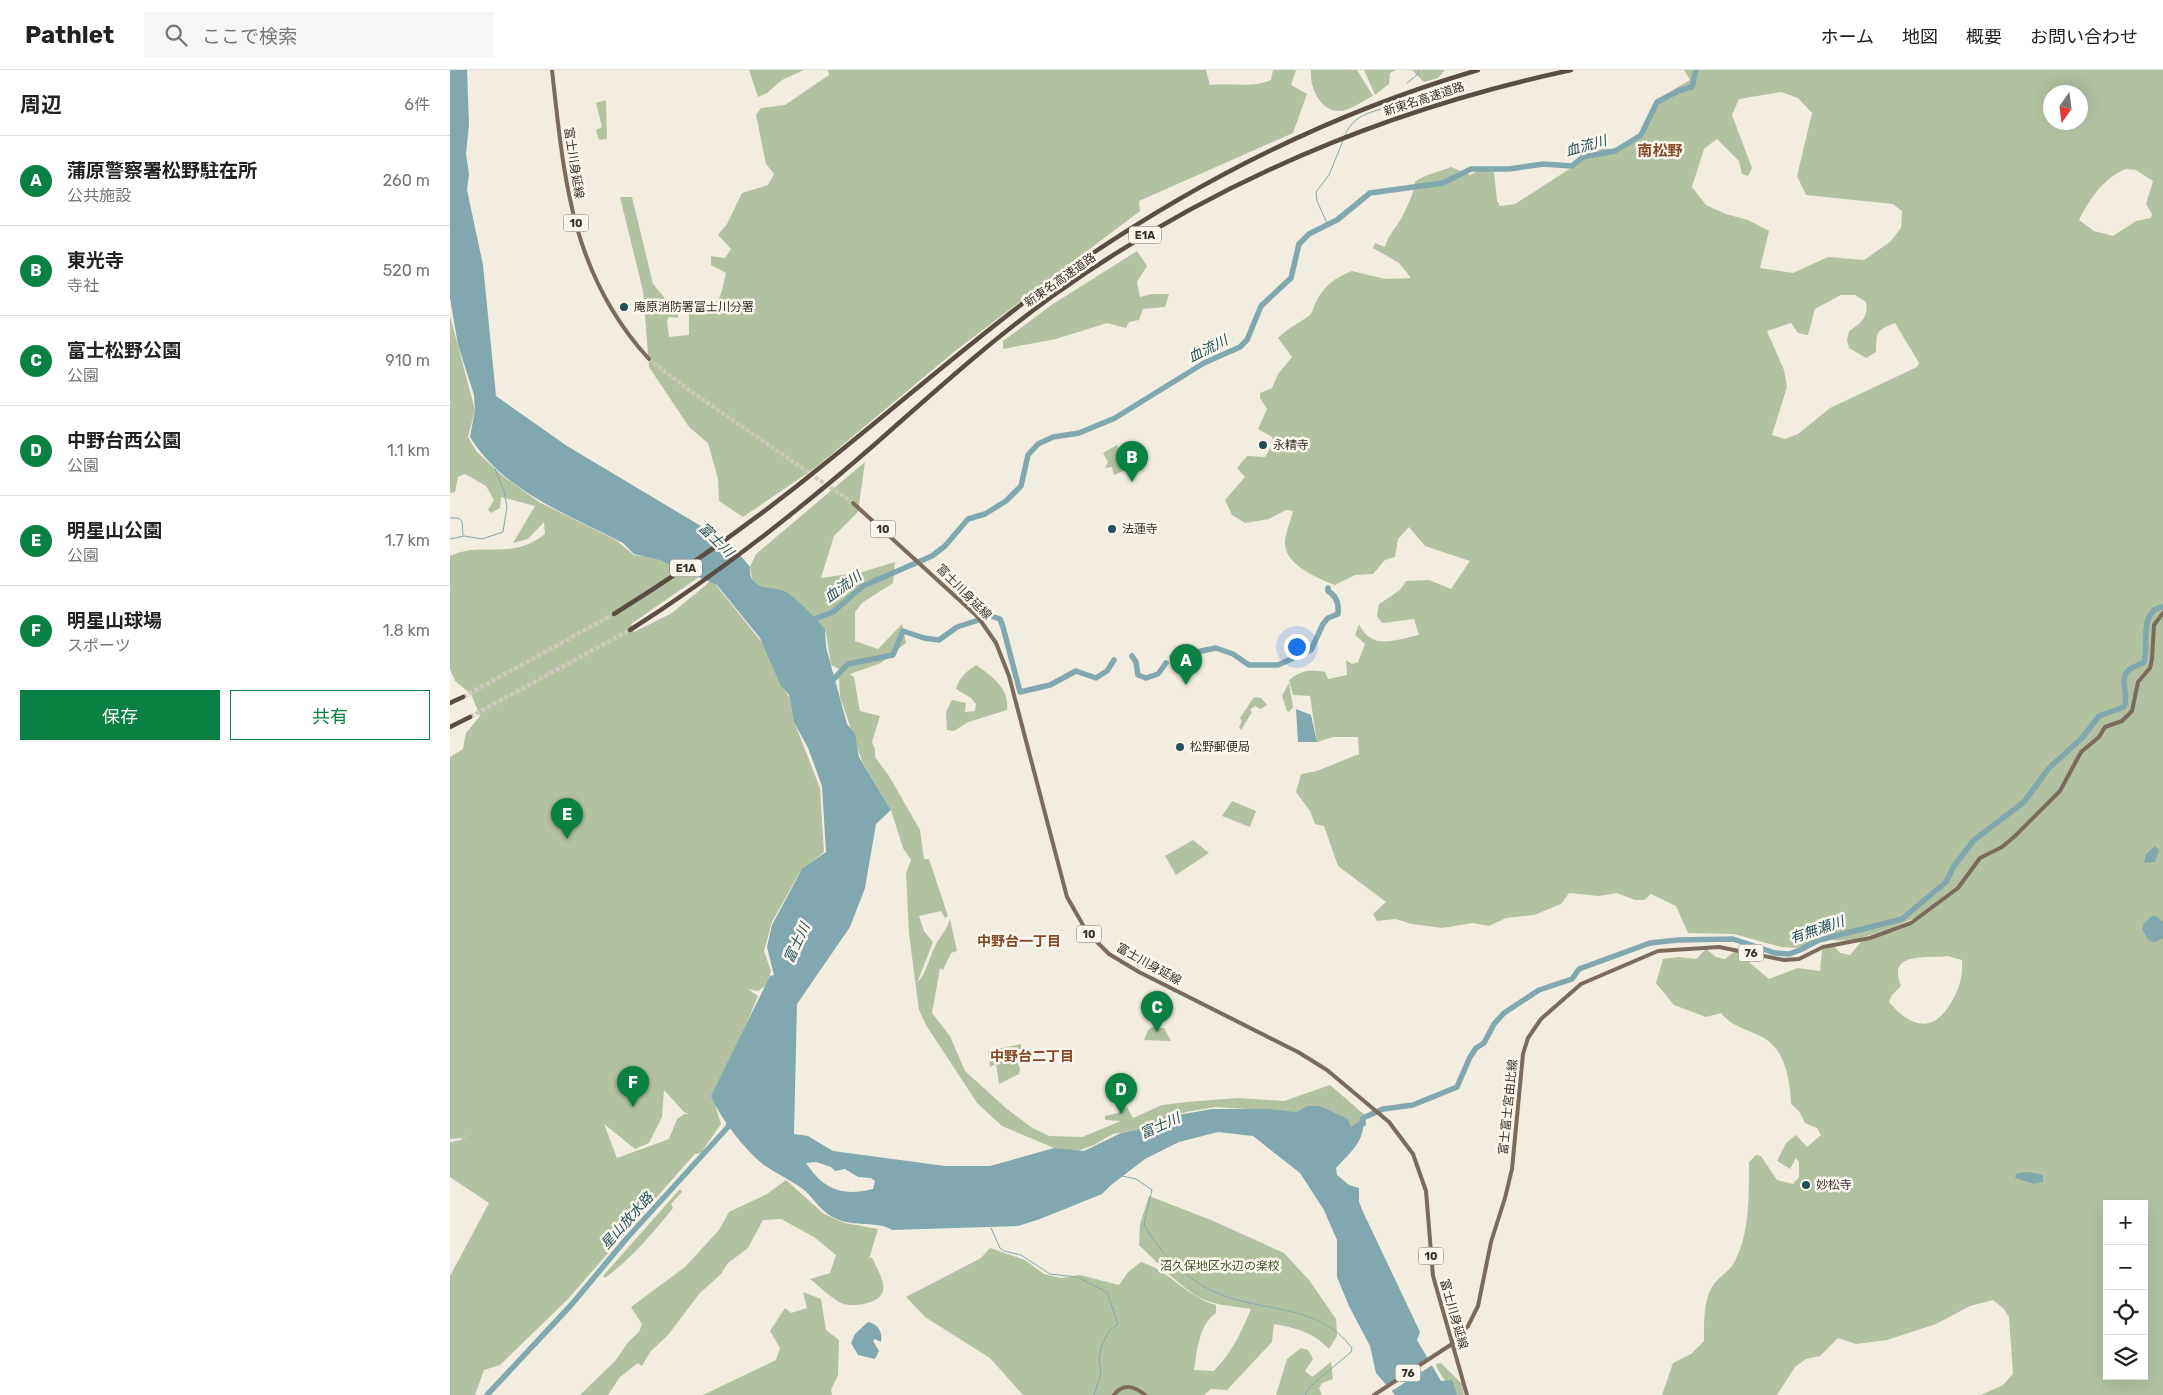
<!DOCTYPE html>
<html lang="ja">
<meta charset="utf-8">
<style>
:root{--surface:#fff;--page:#f6f6f6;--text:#222;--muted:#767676;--line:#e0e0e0;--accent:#0b8043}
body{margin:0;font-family:Rubik,"Noto Sans JP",sans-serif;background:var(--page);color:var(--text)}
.controls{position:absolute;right:15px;bottom:15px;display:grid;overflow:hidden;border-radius:0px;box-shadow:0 5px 20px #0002}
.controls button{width:45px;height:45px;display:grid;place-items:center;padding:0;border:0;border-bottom:1px solid var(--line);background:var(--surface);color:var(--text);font:25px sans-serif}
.compass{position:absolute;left:1593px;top:15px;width:45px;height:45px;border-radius:50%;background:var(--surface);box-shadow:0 5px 20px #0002;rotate:194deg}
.you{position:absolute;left:846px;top:576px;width:18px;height:18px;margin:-12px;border:4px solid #fff;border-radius:50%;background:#1a73e8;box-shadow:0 0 0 8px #1a73e833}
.badge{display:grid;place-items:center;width:32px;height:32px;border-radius:50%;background:var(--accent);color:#fff;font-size:16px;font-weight:700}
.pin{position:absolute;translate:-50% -41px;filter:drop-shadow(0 1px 2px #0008)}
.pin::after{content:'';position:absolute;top:26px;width:18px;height:15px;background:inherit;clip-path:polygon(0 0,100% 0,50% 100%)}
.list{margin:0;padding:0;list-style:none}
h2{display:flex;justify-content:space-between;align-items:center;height:65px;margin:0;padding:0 20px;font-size:21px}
h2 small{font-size:16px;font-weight:400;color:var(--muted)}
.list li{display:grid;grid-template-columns:32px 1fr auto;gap:15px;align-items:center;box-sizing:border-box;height:90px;padding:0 20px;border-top:1px solid var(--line)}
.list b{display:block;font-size:19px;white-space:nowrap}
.list p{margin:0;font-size:16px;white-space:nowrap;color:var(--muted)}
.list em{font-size:16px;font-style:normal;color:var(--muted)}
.actions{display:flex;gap:10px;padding:15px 20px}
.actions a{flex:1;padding:11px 0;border:1px solid var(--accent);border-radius:0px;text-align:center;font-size:18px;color:var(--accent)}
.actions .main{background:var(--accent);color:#fff}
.icon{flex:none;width:28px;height:28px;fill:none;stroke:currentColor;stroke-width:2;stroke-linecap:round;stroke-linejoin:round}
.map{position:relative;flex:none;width:1713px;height:1325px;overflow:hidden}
header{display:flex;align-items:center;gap:30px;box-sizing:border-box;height:70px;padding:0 25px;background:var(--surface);border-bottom:1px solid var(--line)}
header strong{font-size:24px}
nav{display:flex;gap:28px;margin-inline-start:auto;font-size:18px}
.search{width:350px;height:45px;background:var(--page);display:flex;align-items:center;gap:12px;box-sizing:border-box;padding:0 18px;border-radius:0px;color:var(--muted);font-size:19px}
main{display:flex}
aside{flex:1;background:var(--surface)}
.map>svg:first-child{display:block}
.green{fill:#b2c2a1;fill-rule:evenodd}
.water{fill:#81a7af;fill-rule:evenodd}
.pier{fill:#f3ede1}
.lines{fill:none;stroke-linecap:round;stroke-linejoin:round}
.stream{stroke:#81a7af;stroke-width:1}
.river{stroke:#81a7af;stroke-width:5.5}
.primary-tunnel{stroke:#cec8bd;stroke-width:4;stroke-dasharray:4 2;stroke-linecap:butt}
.motorway-tunnel{stroke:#cec8bd;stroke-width:4.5;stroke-dasharray:4.5 2;stroke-linecap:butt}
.primary{stroke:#7b6b5d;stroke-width:4}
.motorway{stroke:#5a4d43;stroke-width:4.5}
.poi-dot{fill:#224f5a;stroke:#faf6ee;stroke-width:2}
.labels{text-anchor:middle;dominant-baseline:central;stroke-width:5;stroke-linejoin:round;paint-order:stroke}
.shield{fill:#faf6ee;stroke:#736d66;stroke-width:1}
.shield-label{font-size:11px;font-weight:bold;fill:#39322b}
.street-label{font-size:12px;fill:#39322b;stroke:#faf6ee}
.poi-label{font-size:12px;fill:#39322b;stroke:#faf6ee;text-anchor:start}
.park-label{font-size:12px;fill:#435730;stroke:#faf6ee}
.water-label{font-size:14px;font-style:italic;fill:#224f5a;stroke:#faf6ee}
.neighbourhood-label{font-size:14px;font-weight:bold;fill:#864a27;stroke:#faf6ee}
.quarter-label{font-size:15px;font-weight:bold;fill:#864a27;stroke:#faf6ee}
</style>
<header>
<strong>Pathlet</strong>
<div class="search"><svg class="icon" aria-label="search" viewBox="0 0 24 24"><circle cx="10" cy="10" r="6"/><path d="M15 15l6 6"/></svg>ここで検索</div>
<nav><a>ホーム</a><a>地図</a><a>概要</a><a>お問い合わせ</a></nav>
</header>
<main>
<aside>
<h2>周辺<small>6件</small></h2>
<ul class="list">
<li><span class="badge">A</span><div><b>蒲原警察署松野駐在所</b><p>公共施設</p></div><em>260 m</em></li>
<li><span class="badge">B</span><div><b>東光寺</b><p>寺社</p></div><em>520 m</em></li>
<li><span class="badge">C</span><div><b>富士松野公園</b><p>公園</p></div><em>910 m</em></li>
<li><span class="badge">D</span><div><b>中野台西公園</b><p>公園</p></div><em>1.1 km</em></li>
<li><span class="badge">E</span><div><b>明星山公園</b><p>公園</p></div><em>1.7 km</em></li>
<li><span class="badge">F</span><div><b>明星山球場</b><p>スポーツ</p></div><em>1.8 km</em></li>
</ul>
<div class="actions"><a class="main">保存</a><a>共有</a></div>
</aside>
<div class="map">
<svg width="1713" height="1325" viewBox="0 0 1713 1325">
<rect width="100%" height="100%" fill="#f3ede1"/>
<g class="green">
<path d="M299 0H354L332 10 317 23 308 27Z"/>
<path d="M378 0H756L760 15C781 12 800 19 821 10L823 0H846L841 15 857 24 843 63 689 131 690 141 505 281 365 398 293 447 269 431 268 409 258 373 239 357 199 297 193 221 170 127H182L203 214 228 244V248L219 247 217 251 219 267 239 265V243C270 234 269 235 276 203L261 195V186L275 188 281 179 268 165 277 154 292 123 318 115 324 104 316 94 306 45 311 38 335 35 379 5Z"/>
<path d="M861 0H907L923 26C914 30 900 41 890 41 870 42 859 16 861 0Z"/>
<path d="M914 0H946L940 3 939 14 925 25Z"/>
<path d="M962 0H995L988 8 974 12Z"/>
<path d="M1234 0H1713V1325H1531L1553 1315 1563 1304 1559 1247 1554 1239 1543 1230 1520 1236 1486 1254 1437 1270 1406 1274 1388 1268 1370 1286 1356 1289 1345 1297 1327 1325H1212L1223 1293 1241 1284 1254 1271C1254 1254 1253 1228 1264 1214 1270 1206 1280 1201 1285 1191 1300 1162 1299 1124 1299 1092L1306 1085 1311 1086 1327 1110 1343 1114 1349 1107V1092L1346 1088 1340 1099 1327 1091 1336 1073 1346 1065 1357 1077 1371 1065 1367 1058 1355 1053 1349 1041 1341 1034C1340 1011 1336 981 1314 968 1298 959 1283 958 1271 943L1256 947 1224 935 1206 913 1213 889 1228 887 1246 889 1256 879 1266 887 1275 889 1285 881 1292 883 1293 887 1319 909 1348 898 1370 901 1372 880 1384 876 1390 883 1400 885 1411 872 1452 859 1467 847C1446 856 1397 878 1377 868L1347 878 1331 877 1284 864 1238 863 1226 836 1201 824 1194 830H1185L1167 823 1149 826 1119 823 1111 834 1084 845 1056 848 1039 856 1023 853 992 858 962 854 945 849 927 851 923 844 936 832 888 796 874 756 865 754 860 741 846 722 851 704 867 701 909 684 908 667H883L867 672 860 626 843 625 839 610C852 600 859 599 875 602L878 609 897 605 896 590 902 594 908 592 915 574 905 565 909 554C922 581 944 570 969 565L964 549 932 553 927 546 929 534 950 520 956 511 979 510 1001 519 1020 491 975 476 959 457 948 469 945 487 935 490 923 504 905 505 885 515C869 509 836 495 835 475 834 465 841 451 843 441L836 440 819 449 795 453 782 445 775 430 795 407 787 398 797 386 815 387 824 372 822 367 808 359 817 339 810 328V323L822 318 828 304 842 287 828 268C838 258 849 253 860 245 863 242 863 238 865 234 872 218 885 207 902 201L935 209 961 208 949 193 923 178 925 173 935 177C938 165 945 159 951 149 957 137 963 126 965 112 977 103 987 103 1001 97L1020 105 1029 100 1044 102 1047 131 1050 136 1065 134 1152 78 1163 79 1194 65C1206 34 1211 26 1240 10ZM1331 22 1348 28 1362 43 1347 106 1356 125 1443 134 1452 141 1451 158 1440 172 1414 190 1378 187 1343 203 1310 198 1319 161 1298 150 1276 144 1256 135 1242 117 1254 79 1267 69 1289 91 1292 104 1298 106 1302 98 1282 45 1289 29ZM1600 22H1630V52H1600ZM1676 99 1686 100 1703 111 1696 134 1702 144 1701 148 1686 151 1663 166 1644 161 1629 150C1639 130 1654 107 1676 99ZM1391 225H1405L1416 232C1419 247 1411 253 1399 261L1397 270 1399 278 1416 288 1426 282C1427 263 1424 261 1445 253L1469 293 1467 297 1380 338 1348 364 1335 369 1322 365 1337 317 1334 300 1317 261 1341 253 1348 263 1358 265 1365 239ZM1497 886 1512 890C1513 906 1510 917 1502 931 1484 964 1461 958 1439 932L1442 925 1451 916C1437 881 1475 889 1497 886ZM1657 1134H1694V1306H1657Z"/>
<path d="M156 30 157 69 149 70 146 60 152 57 146 33Z"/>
<path d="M687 181 697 196 687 212 690 227 702 224H719L715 237 693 239 689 250 679 252 676 258 657 253 606 269 553 279V271L603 234Z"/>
<path d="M0 246 25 340 18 367 27 382 54 407 89 432 166 470 184 485 209 488 249 507 181 554 184 562 222 543 262 510 314 575 333 618 339 627 345 654 370 718 374 782 350 802 322 852 314 881 321 901 317 915 308 921 298 919 308 926 286 979 262 1025 271 1054 251 1083 245 1084 234 1096 118 1229 50 1295 34 1300 25 1325H0V1206L39 1133 0 1107V1072L11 1070 18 1064 14 1068 0 1069V687L13 679 16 663 30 646 21 624 5 611 0 599V486C34 470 59 492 95 464L94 452 78 469 63 473 85 436 51 427 50 438 41 443 38 440 44 430 36 416 15 404 8 407 5 422 0 423ZM214 1020 234 1042 239 1044H234L227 1049 219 1069 167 1088 154 1054 185 1079 199 1073 212 1047Z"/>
<path d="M667 375 670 380 678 377 684 390 671 392 673 401 664 405 662 397 655 398 658 392 653 383Z"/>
<path d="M415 392 408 442 384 466 371 508 412 502 445 492 443 513 412 533 405 542V571L428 579 452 554 456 573 431 593 400 604 404 607 410 641 430 646 422 672 425 679V687L439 706 470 760 474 789H479L498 846 495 848 491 841 469 846 474 861 483 872 467 913C478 901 479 886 486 874 493 862 495 863 500 849L507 881 501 883 493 900 490 898 482 943 500 966 515 1001 557 1039 581 1057 599 1066 632 1067 671 1051 655 1050V1046L668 1043 677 1037 683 1048 712 1035 736 1032 788 1028 834 1031 880 1015 916 1046 901 1057 857 1036 846 1042 765 1037 736 1042 686 1060 663 1064 644 1075 627 1081 604 1078 552 1056 527 1033 476 955 469 940 459 864 456 803 461 790 453 778 441 740 412 691 390 627 389 607 395 602 381 595 376 562 330 521 303 514 300 497 306 484Z"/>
<path d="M526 595C542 606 560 619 557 640L518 652 504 661 497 660 496 642 502 630 516 633 515 642 525 641 526 634 521 628 506 619C509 607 516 602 526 595Z"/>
<path d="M839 613 843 637 839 642 837 641 832 626Z"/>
<path d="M804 627 811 628 817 635 811 639 805 636 800 640 802 642 791 660 789 657 792 651 790 648Z"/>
<path d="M782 731 806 741 800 757 772 746Z"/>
<path d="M743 770 759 783 726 805 715 786Z"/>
<path d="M702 957 714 958 721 971 694 970 698 960Z"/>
<path d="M571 974 573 988H566L570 999 569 1004 549 1014 546 994 540 997 538 981Z"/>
<path d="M336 1110 374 1144 395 1153 428 1159 419 1189 422 1187C426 1197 435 1210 433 1221 430 1234 402 1238 391 1233 380 1227 370 1217 360 1209L380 1203 386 1185 364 1167 331 1149 313 1150 298 1178 278 1193 271 1204 249 1224 218 1265 200 1282 192 1296 188 1293 170 1307 158 1325H130L165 1291 179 1271 189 1262 192 1254 181 1237 235 1197 269 1160 279 1142 317 1124Z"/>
<path d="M230 1119 232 1122 221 1134 223 1138C203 1163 181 1189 155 1208L153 1206Z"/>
<path d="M699 1126 761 1150 834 1183 859 1210 886 1249 887 1266 879 1279C863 1262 846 1258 824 1254L822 1272 777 1320 761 1319 754 1325H573L540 1288 475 1247 456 1227 531 1188 540 1178 575 1190 594 1204 611 1208 630 1205 669 1215 678 1202 691 1192C720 1201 735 1226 766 1235V1243C749 1254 747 1281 744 1300L764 1301C782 1282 791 1263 801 1239 785 1236 770 1236 755 1230 734 1222 705 1190 689 1175L690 1154Z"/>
<path d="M353 1222 371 1229 376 1260 389 1270 388 1305 381 1320 382 1325H253L326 1290 330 1278 320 1261 335 1238 341 1243 357 1238Z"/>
<path d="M851 1278 858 1280 863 1289 855 1301 862 1307 881 1292 883 1309 872 1313 869 1318 872 1325H826L837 1289Z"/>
<path d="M991 1293 1012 1314 1014 1325H1005C1000 1315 987 1302 986 1294Z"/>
</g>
<g class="water">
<path d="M0 0H17L19 54 16 84 19 104 17 120 33 195 46 326 117 376 281 474 300 497C298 521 321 516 334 521 344 525 367 550 375 559L376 577 397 654 405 664 409 687 441 740 426 754 415 818 400 857 347 934 344 1064 358 1066 383 1081 495 1096H540L604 1078 634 1081 671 1063 686 1060 717 1047 762 1039H818L846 1042 857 1036H870L898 1049 901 1057 913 1048C916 1070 901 1082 886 1098L887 1105 899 1115 909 1118V1132L914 1144 970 1262 967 1270 991 1311 1002 1310 1007 1325H945L926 1303 920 1276 899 1236 887 1207V1170L874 1140 850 1103 803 1066 768 1062 729 1072 695 1089 661 1115 652 1124 590 1149 568 1156 442 1160C429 1151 404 1157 387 1149 368 1141 364 1126 350 1117 338 1109 326 1103 314 1095 295 1080 270 1048 261 1026L320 906 324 905 317 877 322 855 352 799 376 782 372 716 358 678 344 652 339 625 331 616 310 568 267 515 210 490 184 484 173 473C118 444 54 422 20 367L25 340 24 325 8 275 0 228ZM366 1092 381 1097 385 1101 395 1099 408 1107 421 1108 425 1111 423 1119C392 1127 373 1119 356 1093Z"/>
<path d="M846 639 861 645 867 672H848Z"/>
<path d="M1705 776 1709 780 1705 792 1694 793 1696 784Z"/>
<path d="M1702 846H1706L1713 852V868L1706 872 1699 871 1692 859 1694 853Z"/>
<path d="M1578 1102 1593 1105V1112L1584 1114 1565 1108 1567 1103Z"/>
<path d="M418 1252C428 1254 433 1262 431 1272L425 1269 423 1271 429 1281 425 1289 408 1285 401 1273 405 1264Z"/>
</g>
<path class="pier" d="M981 1288 984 1294 940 1322 935 1318Z"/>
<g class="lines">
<g class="stream">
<path d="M957 13 967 5 969 0"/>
<path d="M894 67C908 35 930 47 950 28"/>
<path d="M872 157 877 153 867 131 866 122 879 105 893 71"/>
<path d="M0 448H8L12 451 13 465"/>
<path d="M0 469 14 466 32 469 53 462 57 437 54 421 45 399"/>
<path d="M672 1106 686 1109 702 1120 694 1154C708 1181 738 1211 767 1223 813 1243 869 1233 902 1278L901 1282 862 1315 855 1325"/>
<path d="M541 1158 550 1178 554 1181 571 1185 600 1204 627 1207 657 1222 668 1254 658 1262 652 1275 649 1288 651 1304 644 1325"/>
</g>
<g class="river">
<path d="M359 551 383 542 413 516 482 486 495 476 518 449 535 444 556 431 571 416 578 385 588 374 603 367 629 363 665 348 754 293 790 277 797 270 811 236 841 208 849 174 859 164 887 150 920 123 993 113 1021 99H1059L1093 94 1122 96 1133 87 1165 81 1180 72 1191 65 1207 32 1228 21 1242 17 1246 0"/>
<path d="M682 586 686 592 688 605 696 608 708 604 716 593"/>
<path d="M722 587 766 578 783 584 799 595H828L861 580 873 554 878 548 888 544C889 534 887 526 878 521V518"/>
<path d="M381 612 398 594 443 585 453 561 474 568 489 570 507 557 541 546 550 549 553 557 570 622 600 615 626 601 646 608 657 601 664 590"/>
<path d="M913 1054V1048L933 1039 963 1035 1007 1017 1020 987 1026 978 1034 973 1044 954 1054 943 1089 920 1122 909 1129 899 1200 873 1228 870 1283 869 1325 883 1339 884 1350 880 1369 870 1452 849 1496 812 1504 796 1524 770 1574 732 1599 698 1632 668 1649 646 1674 637C1680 624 1667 609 1680 599 1684 596 1690 595 1694 592 1699 576 1688 540 1713 537"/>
<path d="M37 1325 122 1234 177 1168 278 1057 280 1050"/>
</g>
<path class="primary-tunnel" d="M199 289 236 318 403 433"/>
<g class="motorway-tunnel">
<path d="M13 627 164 544"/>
<path d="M20 647 180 560"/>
</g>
<g class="primary">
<path d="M102 0C114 108 121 204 199 289"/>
<path d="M403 433 528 547 546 573 559 606 617 827 637 862 659 884 689 902 848 982 877 1000 939 1052 963 1084 976 1121 983 1206 1017 1325"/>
<path d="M664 1325C673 1313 685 1316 695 1325"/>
<path d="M924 1325 1002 1274 1018 1256 1028 1236 1041 1172 1055 1128 1062 1099 1073 984 1078 968 1091 949 1131 914 1208 881 1269 877 1334 890 1349 889 1373 877 1420 868 1461 853 1508 818 1530 788 1552 777 1565 766 1610 721 1631 682 1649 667 1655 657 1672 651 1682 641 1688 612 1700 598 1702 589 1704 555 1713 543"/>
</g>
<g class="motorway">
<path d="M164 544C238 498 310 447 378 391 452 332 523 269 600 213 729 120 874 45 1028 0"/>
<path d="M180 560C267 505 347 442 424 375 483 323 540 271 604 225 759 114 935 40 1121 0"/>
<path d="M0 633 13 627"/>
<path d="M0 657 20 647"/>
</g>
</g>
<g class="poi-dot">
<circle cx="174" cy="237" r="5"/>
<circle cx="813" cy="375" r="5"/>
<circle cx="662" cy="459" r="5"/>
<circle cx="730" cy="677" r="5"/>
<circle cx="1356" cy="1115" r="5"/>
</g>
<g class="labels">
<g class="shield">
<rect x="113.5" y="144.5" width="25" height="17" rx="4"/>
<rect x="679" y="156.5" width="32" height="17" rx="4"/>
<rect x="420.5" y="450.5" width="25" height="17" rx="4"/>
<rect x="220" y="489.5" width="32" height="17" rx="4"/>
<rect x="626.5" y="855.5" width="25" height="17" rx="4"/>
<rect x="1288.5" y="874.5" width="25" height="17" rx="4"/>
<rect x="968.5" y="1177.5" width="25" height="17" rx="4"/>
<rect x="945.5" y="1294.5" width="25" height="17" rx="4"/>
</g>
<g class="shield-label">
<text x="126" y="153">10</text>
<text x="695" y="165">E1A</text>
<text x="433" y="459">10</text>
<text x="236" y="498">E1A</text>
<text x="639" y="864">10</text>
<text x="1301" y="883">76</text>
<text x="981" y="1186">10</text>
<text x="958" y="1303">76</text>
</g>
<g class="street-label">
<text transform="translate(974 29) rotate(-18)">新東名高速道路</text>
<text transform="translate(124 93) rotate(81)">富士川身延線</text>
<text transform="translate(610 210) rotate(-35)">新東名高速道路</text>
<text transform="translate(514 522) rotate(45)">富士川身延線</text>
<text transform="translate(699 894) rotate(29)">富士川身延線</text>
<text transform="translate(1058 1037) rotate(-84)">富士富士宮由比線</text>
<text transform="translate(1004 1244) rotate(74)">富士川身延線</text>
</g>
<g class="poi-label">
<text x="184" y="237">庵原消防署富士川分署</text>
<text x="823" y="375">永精寺</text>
<text x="672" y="459">法蓮寺</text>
<text x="740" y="677">松野郵便局</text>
<text x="1366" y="1115">妙松寺</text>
</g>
<g class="park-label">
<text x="770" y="1196">沼久保地区水辺の楽校</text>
</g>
<g class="water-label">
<text transform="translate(1136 76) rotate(-16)">血流川</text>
<text transform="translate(758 279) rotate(-27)">血流川</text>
<text transform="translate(266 470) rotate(44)">富士川</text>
<text transform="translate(393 517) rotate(-36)">血流川</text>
<text transform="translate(1367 860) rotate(-19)">有無瀬川</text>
<text transform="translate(347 873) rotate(-65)">富士川</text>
<text transform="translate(710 1056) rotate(-24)">富士川</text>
<text transform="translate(177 1151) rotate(-48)">星山放水路</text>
</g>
<g class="neighbourhood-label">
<text x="569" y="871">中野台一丁目</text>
<text x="582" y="986">中野台二丁目</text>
</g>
<g class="quarter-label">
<text x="1210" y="81">南松野</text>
</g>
</g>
</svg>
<div class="controls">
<button>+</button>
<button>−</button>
<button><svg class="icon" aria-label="locate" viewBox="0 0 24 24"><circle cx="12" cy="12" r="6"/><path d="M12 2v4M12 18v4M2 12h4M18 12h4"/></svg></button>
<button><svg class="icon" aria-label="layers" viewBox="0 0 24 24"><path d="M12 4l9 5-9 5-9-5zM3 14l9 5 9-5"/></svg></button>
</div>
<svg class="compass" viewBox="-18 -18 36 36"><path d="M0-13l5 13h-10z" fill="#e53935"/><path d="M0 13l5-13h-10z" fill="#767676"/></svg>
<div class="you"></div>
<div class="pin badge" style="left:736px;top:615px">A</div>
<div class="pin badge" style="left:682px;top:412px">B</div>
<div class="pin badge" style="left:707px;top:962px">C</div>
<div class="pin badge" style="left:671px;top:1044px">D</div>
<div class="pin badge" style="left:117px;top:769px">E</div>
<div class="pin badge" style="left:183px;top:1037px">F</div>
</div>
</main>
